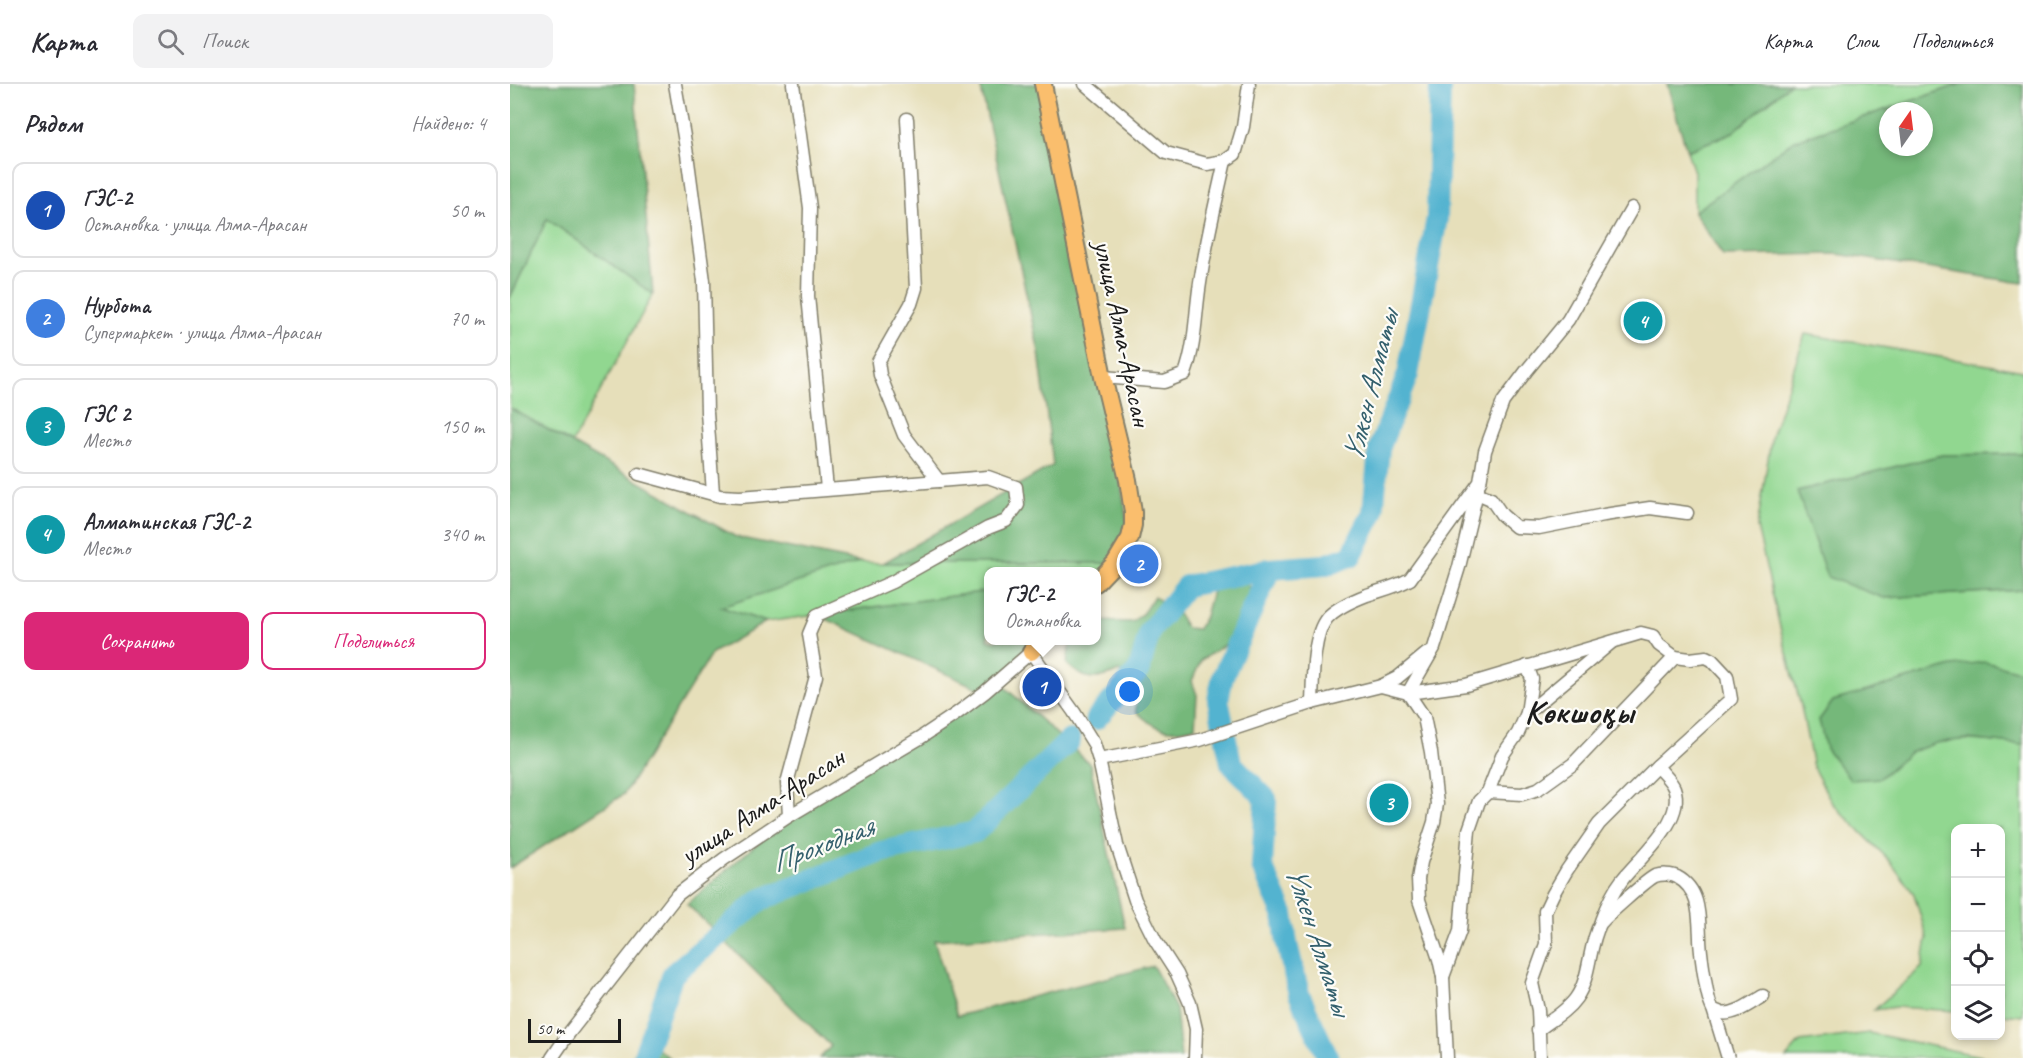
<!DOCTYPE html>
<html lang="ru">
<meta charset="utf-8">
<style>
:root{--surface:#fff;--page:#f2f2f3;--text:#2b2b33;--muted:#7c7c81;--line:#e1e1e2;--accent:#db2777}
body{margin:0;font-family:Caveat,sans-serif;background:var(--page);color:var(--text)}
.controls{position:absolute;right:18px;bottom:18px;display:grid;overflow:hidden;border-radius:12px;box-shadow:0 3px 9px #0003}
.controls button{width:54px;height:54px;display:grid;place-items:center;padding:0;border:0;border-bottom:2px solid var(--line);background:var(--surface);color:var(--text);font:30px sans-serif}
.compass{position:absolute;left:1369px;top:18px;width:54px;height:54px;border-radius:50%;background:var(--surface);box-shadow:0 3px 9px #0003;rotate:14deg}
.scale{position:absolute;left:18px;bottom:15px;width:93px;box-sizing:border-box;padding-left:6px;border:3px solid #1c1c1c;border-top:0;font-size:16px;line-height:21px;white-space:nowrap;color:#1c1c1c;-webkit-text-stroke:4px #fdfcf7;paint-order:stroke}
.you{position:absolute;left:620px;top:608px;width:21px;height:21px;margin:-15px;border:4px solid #fff;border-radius:50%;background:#1a73e8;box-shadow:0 0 0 9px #1a73e833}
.badge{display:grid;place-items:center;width:39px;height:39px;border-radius:50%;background:var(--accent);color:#fff;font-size:20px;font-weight:700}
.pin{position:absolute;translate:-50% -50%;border:3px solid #fff;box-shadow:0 2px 6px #0006}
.popup{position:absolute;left:474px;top:483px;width:117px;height:78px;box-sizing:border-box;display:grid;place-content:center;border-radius:12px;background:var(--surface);filter:drop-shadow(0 2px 4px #0005);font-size:20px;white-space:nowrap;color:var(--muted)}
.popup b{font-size:22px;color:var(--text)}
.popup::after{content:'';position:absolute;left:50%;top:100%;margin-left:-12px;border:12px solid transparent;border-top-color:var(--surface)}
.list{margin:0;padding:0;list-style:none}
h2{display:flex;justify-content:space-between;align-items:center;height:78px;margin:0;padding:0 24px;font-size:26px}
h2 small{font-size:20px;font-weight:400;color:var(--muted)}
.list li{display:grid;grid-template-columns:39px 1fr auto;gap:18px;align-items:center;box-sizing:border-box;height:96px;margin:0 12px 12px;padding:0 12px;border:2px solid var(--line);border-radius:12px}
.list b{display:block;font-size:22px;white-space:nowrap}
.list p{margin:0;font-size:20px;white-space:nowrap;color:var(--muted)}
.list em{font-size:20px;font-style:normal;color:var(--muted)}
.actions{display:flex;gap:12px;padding:18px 24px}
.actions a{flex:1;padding:14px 0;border:2px solid var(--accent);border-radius:12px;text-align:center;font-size:21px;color:var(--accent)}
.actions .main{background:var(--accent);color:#fff}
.icon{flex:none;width:33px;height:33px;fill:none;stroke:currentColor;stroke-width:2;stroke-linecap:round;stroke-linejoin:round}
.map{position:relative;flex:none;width:1513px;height:974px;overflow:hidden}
header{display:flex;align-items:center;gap:36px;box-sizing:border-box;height:84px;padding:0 30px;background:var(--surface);border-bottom:2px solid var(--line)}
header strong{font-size:28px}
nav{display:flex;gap:33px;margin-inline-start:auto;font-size:21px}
.search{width:420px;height:54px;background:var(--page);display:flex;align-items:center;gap:15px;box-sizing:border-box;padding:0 21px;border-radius:12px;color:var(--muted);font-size:22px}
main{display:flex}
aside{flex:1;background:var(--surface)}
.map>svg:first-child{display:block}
.green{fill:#91d790;stroke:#567a56;stroke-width:1.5}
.forest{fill:#74b87a;stroke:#486a4b;stroke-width:1.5;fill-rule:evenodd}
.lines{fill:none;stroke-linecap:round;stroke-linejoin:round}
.river{stroke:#52b3d0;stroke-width:22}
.minor-casing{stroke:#817e6b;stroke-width:15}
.major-casing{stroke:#817e6b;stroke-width:20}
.minor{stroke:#fff;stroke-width:12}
.major{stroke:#fabe6d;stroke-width:16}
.labels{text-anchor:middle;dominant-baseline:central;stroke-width:4.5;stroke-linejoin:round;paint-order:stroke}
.street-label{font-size:28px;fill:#1c1c1c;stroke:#fdfcf7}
.water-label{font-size:30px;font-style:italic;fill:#34606d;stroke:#fdfcf7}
.district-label{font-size:34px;font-weight:bold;fill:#1c1c1c;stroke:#fdfcf7}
</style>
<header>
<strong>Карта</strong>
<div class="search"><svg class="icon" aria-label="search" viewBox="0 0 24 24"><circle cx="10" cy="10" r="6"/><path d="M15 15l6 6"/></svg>Поиск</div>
<nav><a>Карта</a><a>Слои</a><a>Поделиться</a></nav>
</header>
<main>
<aside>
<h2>Рядом<small>Найдено: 4</small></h2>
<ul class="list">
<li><span class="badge" style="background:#1a4fb4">1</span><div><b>ГЭС-2</b><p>Остановка · улица Алма-Арасан</p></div><em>50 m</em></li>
<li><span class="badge" style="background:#3f7fe0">2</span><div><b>Нурбота</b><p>Супермаркет · улица Алма-Арасан</p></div><em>70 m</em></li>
<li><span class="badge" style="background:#0f9aa8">3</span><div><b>ГЭС 2</b><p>Место</p></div><em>150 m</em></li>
<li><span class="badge" style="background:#0f9aa8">4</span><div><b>Алматинская ГЭС-2</b><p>Место</p></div><em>340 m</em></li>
</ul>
<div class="actions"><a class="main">Сохранить</a><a>Поделиться</a></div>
</aside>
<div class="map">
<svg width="1513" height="974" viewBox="0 0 1513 974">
<rect width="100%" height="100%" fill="#fdfcf7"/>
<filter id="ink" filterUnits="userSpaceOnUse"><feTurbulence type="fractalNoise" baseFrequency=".0167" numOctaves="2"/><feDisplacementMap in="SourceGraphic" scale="12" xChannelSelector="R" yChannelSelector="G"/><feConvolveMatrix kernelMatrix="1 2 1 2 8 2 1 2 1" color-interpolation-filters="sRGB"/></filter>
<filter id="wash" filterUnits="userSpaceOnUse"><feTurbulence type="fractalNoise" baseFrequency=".008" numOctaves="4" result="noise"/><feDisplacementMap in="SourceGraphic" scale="24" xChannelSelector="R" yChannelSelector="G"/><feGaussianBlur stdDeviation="1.35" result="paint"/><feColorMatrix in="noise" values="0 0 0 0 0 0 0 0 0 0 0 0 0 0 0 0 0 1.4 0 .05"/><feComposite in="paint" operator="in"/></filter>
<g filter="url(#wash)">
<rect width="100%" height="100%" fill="#e6dfba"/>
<g class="green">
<path d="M1280 0H1451L1283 57 1184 128V88L1177 67 1223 48Z"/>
<path d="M37 135 143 210 62 359 0 324V214Z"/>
<path d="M1295 250 1513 287V370L1432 371 1287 407 1374 514 1513 506V588L1475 578 1370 694C1379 686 1388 676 1398 669 1433 648 1476 657 1513 661V932L1491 930 1490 744H1446L1445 927 1386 923 1364 926 1412 883 1417 854 1404 810 1379 776 1322 719 1303 683 1291 622 1270 543 1247 443 1262 351Z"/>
<path d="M350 478 373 479H605L586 488H478V507L256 538 210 523Z"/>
<path d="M1359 949 1480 974H1276L1290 958Z"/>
</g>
<g class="forest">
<path d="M0 0H124L143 210 37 135 0 214Z"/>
<path d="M470 0H533L593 293 620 454 605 479H373L543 381 529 268Z"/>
<path d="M1157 0H1280L1223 48 1177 67Z"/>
<path d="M1451 0H1513V199L1327 170 1213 172 1184 128 1283 57ZM1378 27H1414V63H1378Z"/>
<path d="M0 324 226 453 350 478 211 523 256 538 202 569 114 710 0 784Z"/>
<path d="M1513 370V506L1374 514 1317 493 1287 407 1432 371Z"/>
<path d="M738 499 741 509 716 560 691 576 682 597 687 611 685 643C659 650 645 646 626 627L628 611 609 587C587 597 575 598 557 580L560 557 586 556V537L622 538 633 529 644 512 668 530 676 544 688 545 695 532 704 500Z"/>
<path d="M478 507V556L532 557 488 597 580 680 615 844 424 856 447 932 643 882 666 925 671 974H310L321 962 177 820 279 732 474 607 307 531Z"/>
<path d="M1475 578 1513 588V661L1457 655 1426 659 1399 669 1370 694 1341 696 1316 665 1309 636 1323 617 1442 582Z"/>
<path d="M131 953 160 974H122Z"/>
</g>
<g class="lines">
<g class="river">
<path d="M586 635 629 586 640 547 676 502 760 485"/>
<path d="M133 974 163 890 250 816 371 768 465 748 560 656"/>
<path d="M818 974 789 910 777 860 773 830 752 782 756 715 721 679 708 616 713 592 760 485 815 481 841 472 863 429 869 365 898 290 927 134 930 0"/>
</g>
</g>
</g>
<g filter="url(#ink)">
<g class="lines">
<defs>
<g id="minor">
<path d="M165 0 177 70 194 197 197 328 203 409"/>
<path d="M283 0 300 124 298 212 317 405"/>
<path d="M575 0 656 69 697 80 715 77 725 70 733 43 739 0"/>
<path d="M397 35 406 204 401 220 368 278 370 291 394 351 429 397"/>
<path d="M593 293 654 298 675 290C686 260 685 230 690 199 696 158 706 117 715 77"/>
<path d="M129 390 210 412 230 413 478 393 506 403 508 421 496 437 478 444 382 498 307 531 299 550 306 592 277 699 279 732"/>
<path d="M967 409 981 415 992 431 1006 443 1029 444 1094 431 1140 424 1177 429"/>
<path d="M871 602 887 594 916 570"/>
<path d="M898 609 914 633 921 668 927 720 924 738 911 778 908 795 909 816 929 875 933 893 937 974"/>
<path d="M898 609 924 564 949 483 968 404"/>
<path d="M802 619C803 597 802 552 817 534 827 523 844 516 857 511 872 506 886 503 900 495L970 398 975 367 993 318 1017 286 1058 236 1122 124"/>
<path d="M1017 629 1022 595 1017 582"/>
<path d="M589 676 690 656 802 619 871 602 898 609 956 601 1131 549 1143 552 1149 561 1165 573 1180 575 1196 573 1202 576 1217 592 1221 615 1147 682 1089 740 1057 786 1043 810 1035 827 1036 860 1022 899 1028 926 1030 974"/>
<path d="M978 708 1012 710 1028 705 1063 680 1165 573"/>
<path d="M1091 837C1096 823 1102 809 1112 796 1129 774 1176 736 1164 704 1161 696 1152 689 1147 682"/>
<path d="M933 893 950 847 959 746 969 717 978 708 992 672 1008 649 1017 629 1102 558"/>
<path d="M1203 925 1218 974"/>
<path d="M1028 946C1041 936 1057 927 1066 914 1081 893 1078 863 1090 840 1094 834 1138 795 1145 792 1151 790 1162 790 1167 793 1190 805 1189 832 1190 854 1190 865 1197 919 1203 925 1204 926 1211 929 1211 929 1225 932 1242 918 1253 912"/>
<path d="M42 974 59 949 167 811 214 775 279 732 410 654 446 630 475 608 521 568 564 628 584 660 589 676 607 761 625 816 645 856 667 890 680 919 686 945 685 974"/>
</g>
<g id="major">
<path d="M533 0 593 293 618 396 623 428V441L620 454 605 479 586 499"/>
<path d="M521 568 532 556"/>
</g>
</defs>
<use href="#minor" class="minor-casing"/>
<use href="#major" class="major-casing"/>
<use href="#minor" class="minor"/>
<use href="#major" class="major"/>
</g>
</g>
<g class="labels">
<g class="street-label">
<text transform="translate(613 249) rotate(78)">улица Алма-Арасан</text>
<text transform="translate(252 722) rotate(-33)">улица Алма-Арасан</text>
</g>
<g class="water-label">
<text transform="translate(860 302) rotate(-76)">Үлкен Алматы</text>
<text transform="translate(312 760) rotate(-21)">Проходная</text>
<text transform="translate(809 856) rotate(72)">Үлкен Алматы</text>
</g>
<g class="district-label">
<text x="1069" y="627">Көкшоқы</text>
</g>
</g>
</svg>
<div class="controls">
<button>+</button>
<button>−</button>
<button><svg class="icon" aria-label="locate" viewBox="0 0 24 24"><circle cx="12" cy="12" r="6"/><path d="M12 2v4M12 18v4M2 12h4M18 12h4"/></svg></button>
<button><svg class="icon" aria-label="layers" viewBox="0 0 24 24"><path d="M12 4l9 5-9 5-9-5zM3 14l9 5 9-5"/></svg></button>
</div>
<svg class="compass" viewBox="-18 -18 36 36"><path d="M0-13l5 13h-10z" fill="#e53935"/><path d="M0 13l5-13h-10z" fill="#7c7c81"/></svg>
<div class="scale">50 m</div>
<div class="you"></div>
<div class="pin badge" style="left:532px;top:603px;background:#1a4fb4">1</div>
<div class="popup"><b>ГЭС-2</b>Остановка</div>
<div class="pin badge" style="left:629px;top:480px;background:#3f7fe0">2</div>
<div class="pin badge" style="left:879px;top:719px;background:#0f9aa8">3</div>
<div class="pin badge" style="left:1133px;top:237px;background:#0f9aa8">4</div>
</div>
</main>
